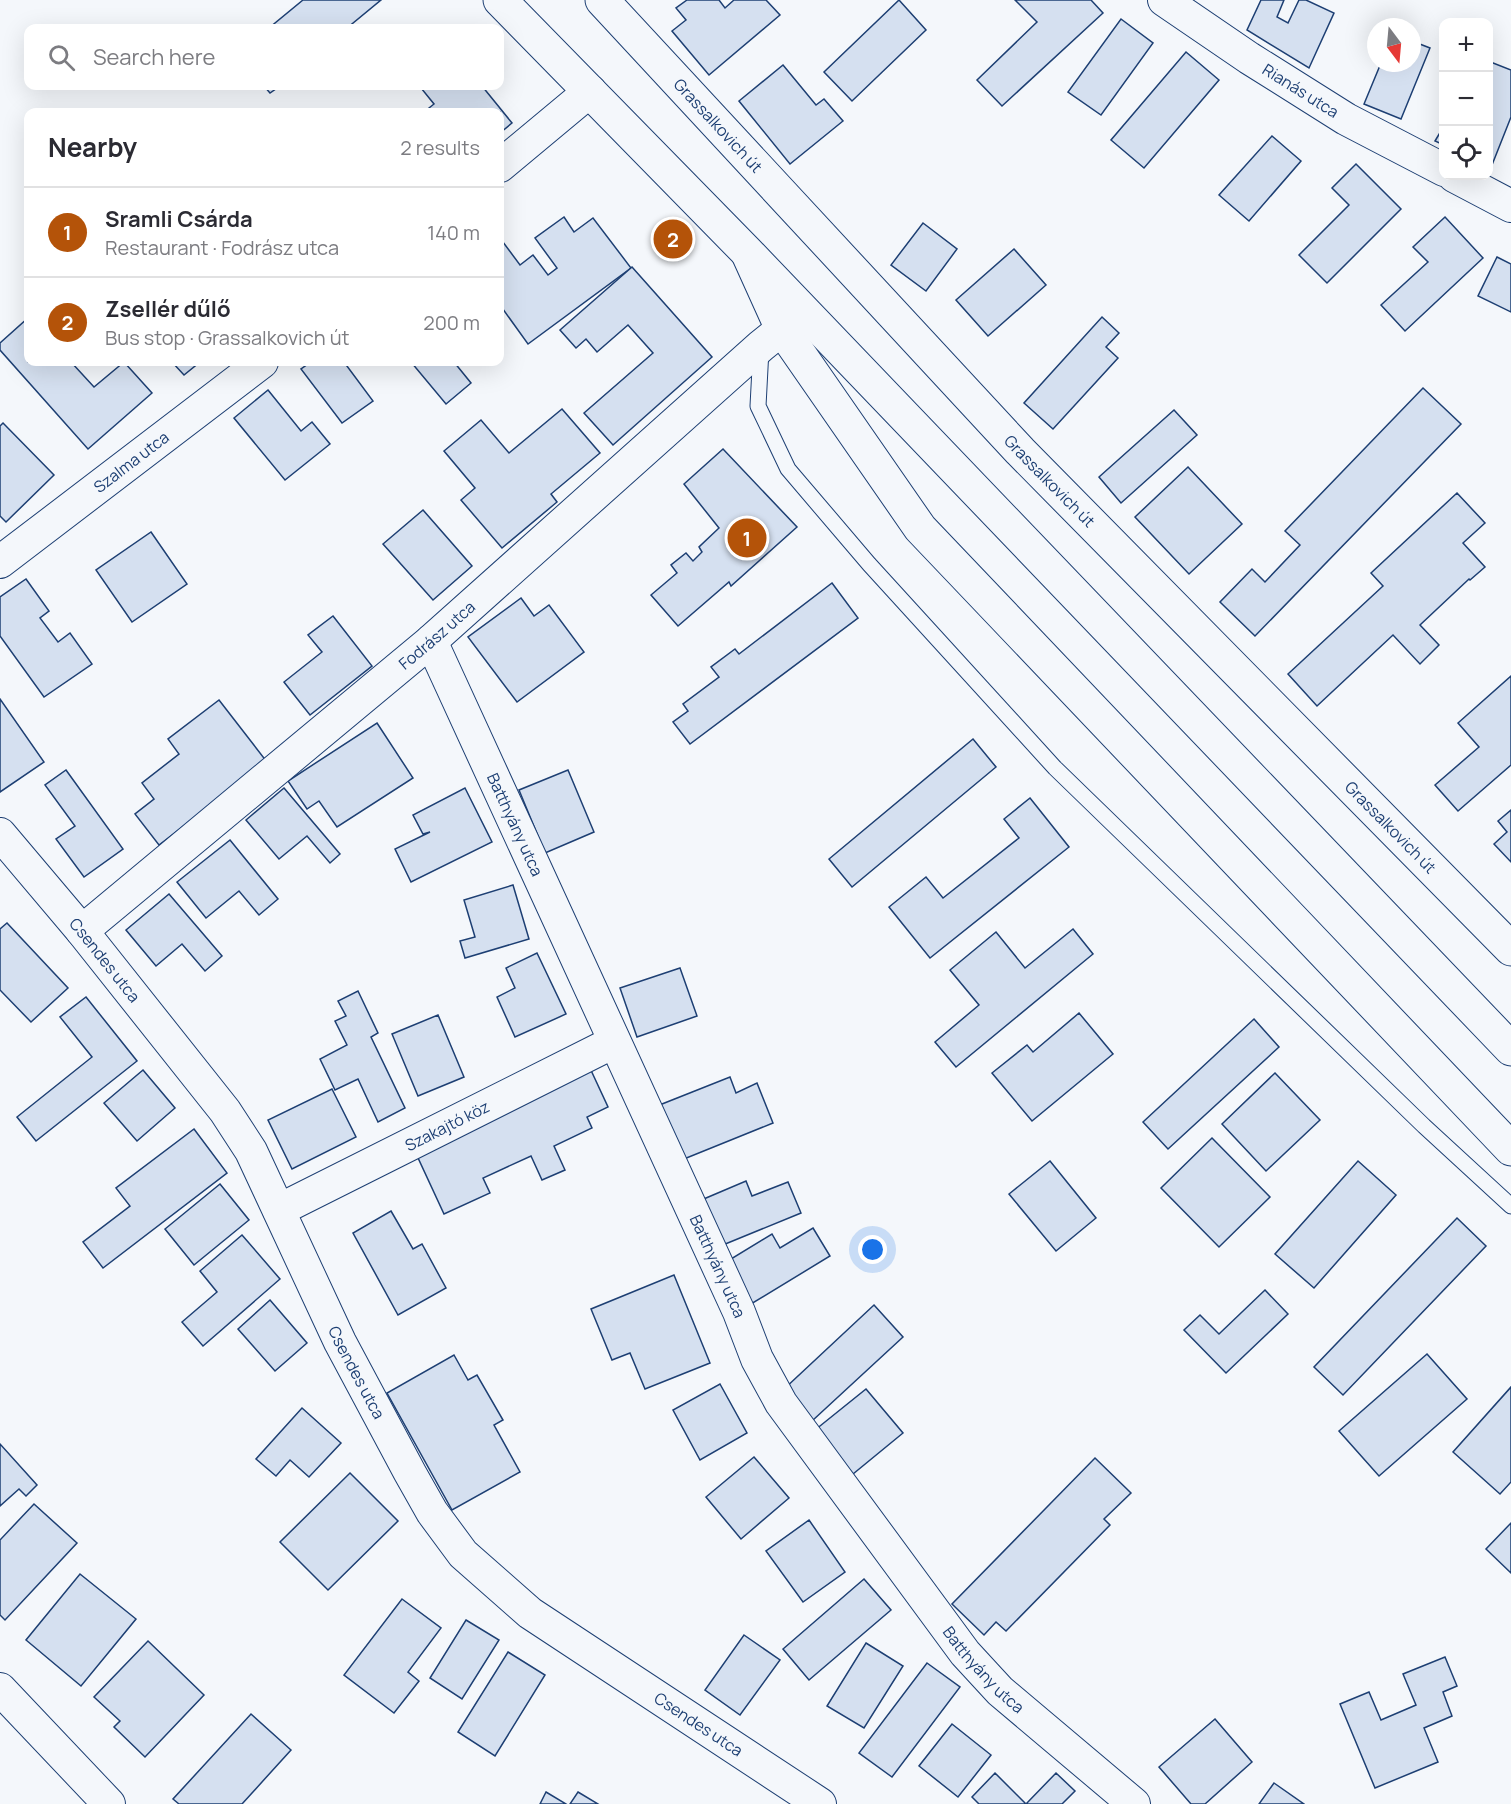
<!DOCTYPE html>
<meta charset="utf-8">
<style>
:root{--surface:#fff;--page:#f7f7f7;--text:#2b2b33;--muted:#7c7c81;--line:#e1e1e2;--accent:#b45309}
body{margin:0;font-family:Manrope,sans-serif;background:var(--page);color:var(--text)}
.controls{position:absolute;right:18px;top:18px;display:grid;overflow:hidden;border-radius:12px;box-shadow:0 6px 24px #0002}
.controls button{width:54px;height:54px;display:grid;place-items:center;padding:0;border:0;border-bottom:2px solid var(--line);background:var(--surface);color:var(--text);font:30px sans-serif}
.compass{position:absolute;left:1367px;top:18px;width:54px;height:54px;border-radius:50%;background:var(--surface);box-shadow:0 6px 24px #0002;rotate:164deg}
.you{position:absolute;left:873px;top:1250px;width:21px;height:21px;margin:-15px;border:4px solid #fff;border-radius:50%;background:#1a73e8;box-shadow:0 0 0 9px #1a73e833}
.badge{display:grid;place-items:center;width:39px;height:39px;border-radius:50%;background:var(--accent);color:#fff;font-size:20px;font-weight:700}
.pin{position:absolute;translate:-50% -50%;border:3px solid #fff;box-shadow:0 2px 6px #0006}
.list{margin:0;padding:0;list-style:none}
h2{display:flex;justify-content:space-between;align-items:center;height:78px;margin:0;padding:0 24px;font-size:26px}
h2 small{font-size:20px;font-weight:400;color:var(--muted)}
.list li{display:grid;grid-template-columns:39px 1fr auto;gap:18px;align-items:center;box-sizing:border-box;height:90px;padding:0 24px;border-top:2px solid var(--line)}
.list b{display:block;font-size:22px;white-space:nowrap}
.list p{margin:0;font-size:20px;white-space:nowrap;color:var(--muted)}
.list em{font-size:20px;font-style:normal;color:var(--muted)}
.icon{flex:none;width:33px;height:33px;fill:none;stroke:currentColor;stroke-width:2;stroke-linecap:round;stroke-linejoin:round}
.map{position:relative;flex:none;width:1511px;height:1804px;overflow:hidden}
.search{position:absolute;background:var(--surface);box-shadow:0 6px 24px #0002;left:24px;top:24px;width:480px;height:66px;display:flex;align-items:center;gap:15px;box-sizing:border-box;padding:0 21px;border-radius:12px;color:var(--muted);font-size:22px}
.panel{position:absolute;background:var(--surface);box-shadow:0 6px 24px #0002;left:24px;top:108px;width:480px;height:258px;border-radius:12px}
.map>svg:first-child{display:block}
.building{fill:#d5e0f0;stroke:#1d3f73;stroke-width:1.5}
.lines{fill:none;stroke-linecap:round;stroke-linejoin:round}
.service-casing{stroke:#1d3f73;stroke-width:17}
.minor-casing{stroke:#1d3f73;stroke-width:34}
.tertiary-casing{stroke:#1d3f73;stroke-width:35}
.primary-casing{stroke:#1d3f73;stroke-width:35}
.service{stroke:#f4f7fb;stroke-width:15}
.minor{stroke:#f4f7fb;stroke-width:32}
.tertiary{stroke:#f4f7fb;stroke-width:33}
.primary{stroke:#f4f7fb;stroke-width:33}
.labels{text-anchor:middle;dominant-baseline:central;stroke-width:4.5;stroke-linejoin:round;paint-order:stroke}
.street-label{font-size:16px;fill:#1d3f73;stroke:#f4f7fb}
</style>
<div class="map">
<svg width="1511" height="1804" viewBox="0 0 1511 1804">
<rect width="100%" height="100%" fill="#f4f7fb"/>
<g class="building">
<path d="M303 0H381L347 28H269Z"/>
<path d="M687 0H719L725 8 734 0H766L780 15 709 75 672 31 686 20 676 8Z"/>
<path d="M899 0 926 30 852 101 824 72Z"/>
<path d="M1015 0H1091L1103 13 1002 106 977 80 1037 22Z"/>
<path d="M1261 0H1284L1277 17 1288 23 1299 0H1306L1334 13 1309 68 1247 30Z"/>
<path d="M1121 19 1153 43 1101 115 1068 92Z"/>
<path d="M1412 41 1430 48 1401 119 1364 104 1381 63H1412Z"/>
<path d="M1186 52 1219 80 1144 168 1111 140Z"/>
<path d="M1488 61 1511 70V117L1490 170 1488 169Z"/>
<path d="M783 65 816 105 824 99 843 121 790 164 739 101Z"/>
<path d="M264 86H280L270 93Z"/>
<path d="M422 86H482L512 123 500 133V112H424L434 104 421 88Z"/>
<path d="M1444 126V145L1435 141Z"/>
<path d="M1272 136 1301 161 1249 221 1219 195Z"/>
<path d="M1356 164 1401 209 1327 283 1299 255 1349 205 1332 188Z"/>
<path d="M564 217 574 232 593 218 631 268 528 344 500 305V238L520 265 533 255 548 275 557 268 535 238Z"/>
<path d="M1445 217 1483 258 1405 331 1381 305 1428 262 1413 247Z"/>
<path d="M923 223 957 249 926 291 891 265Z"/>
<path d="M1014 249 1046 285 988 336 956 300Z"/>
<path d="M1497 257 1511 264V312L1478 296Z"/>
<path d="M632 267 712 357 613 445 584 413 653 353 628 325 597 352 586 339 576 348 560 330Z"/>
<path d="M1102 317 1119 333 1106 347 1118 358 1053 429 1024 403Z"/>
<path d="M28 318V362H71L94 387 124 362 152 393 88 449 0 350V343Z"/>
<path d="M172 362H200L184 375Z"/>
<path d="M311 362H344L373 401 342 423 301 369Z"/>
<path d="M411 362H454L471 383 446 404Z"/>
<path d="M1423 388 1461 424 1255 636 1220 602 1252 569 1265 582 1300 545 1285 531Z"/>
<path d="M268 390 301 431 312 422 330 444 285 480 234 418Z"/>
<path d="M562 409 600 453 551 494 557 502 502 548 461 500 475 488 444 451 481 420 509 453Z"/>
<path d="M1174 410 1197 435 1121 503 1099 477Z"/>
<path d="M3 423 54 475 6 522 0 516V426Z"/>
<path d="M723 449 797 527 731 586 729 582 678 626 651 595 677 573 671 565 686 553 693 561 702 552 699 547 719 528 684 484Z"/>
<path d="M1188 467 1242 524 1189 574 1135 517Z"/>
<path d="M1457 493 1485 523 1463 543 1485 567 1470 580 1469 579 1420 625 1439 645 1420 664 1393 635 1317 706 1288 674 1383 586 1371 573Z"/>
<path d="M423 510 472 566 433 600 383 544Z"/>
<path d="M151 532 187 584 132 622 96 570Z"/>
<path d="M26 579 49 611 40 618 58 642 70 633 92 664 44 697 0 636V597Z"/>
<path d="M832 583 858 618 690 744 673 722 688 711 683 704 719 677 711 667 735 649 739 654Z"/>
<path d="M521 598 534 616 549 605 584 652 517 702 468 637Z"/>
<path d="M333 616 372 666 310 715 284 682 322 652 308 635Z"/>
<path d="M1511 676V765L1458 811 1435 785 1479 747 1458 723Z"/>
<path d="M0 699 44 762 0 792Z"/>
<path d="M219 700 267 762 159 845 135 814 154 799 142 783 179 754 168 739Z"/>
<path d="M377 723 413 778 337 827 319 801 307 809 288 781Z"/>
<path d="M973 739 996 767 852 887 829 859Z"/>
<path d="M66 770 123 849 84 877 56 839 75 826 45 785Z"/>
<path d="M568 770 594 832 545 853 519 790Z"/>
<path d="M284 788 340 854 330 863 307 836 279 859 246 820Z"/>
<path d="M465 788 492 842 411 882 395 849 430 832 423 834 413 815Z"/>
<path d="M1030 798 1069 847 930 958 889 907 926 877 943 898 1019 838 1004 819Z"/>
<path d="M1511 810V862L1494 844 1507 832 1498 821Z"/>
<path d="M230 840 278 899 259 915 239 891 206 918 177 882Z"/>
<path d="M513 885 529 939 465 958 460 941 475 937 464 900Z"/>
<path d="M169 894 222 956 205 971 182 944 156 966 126 930Z"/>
<path d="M7 923 68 988 31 1022 0 990V929Z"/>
<path d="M1073 929 1093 954 956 1067 935 1042 979 1005 950 970 996 932 1025 968Z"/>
<path d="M537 953 566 1014 515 1037 497 997 515 988 506 968Z"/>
<path d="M680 968 697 1016 637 1037 620 988Z"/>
<path d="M358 991 378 1033 371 1037 405 1108 378 1122 358 1079 335 1090 320 1059 347 1045 335 1021 346 1016 338 1001Z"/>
<path d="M86 997 137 1061 36 1141 17 1117 92 1057 60 1017Z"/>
<path d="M1079 1013 1113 1054 1032 1121 992 1073 1027 1045 1033 1052Z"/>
<path d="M438 1015 464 1077 418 1096 392 1034Z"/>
<path d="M1254 1019 1279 1047 1168 1149 1143 1122Z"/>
<path d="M589 1066 608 1107 587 1117 592 1128 554 1146 565 1170 542 1180 531 1156 483 1178 490 1193 444 1214 413 1147Z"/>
<path d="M143 1070 175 1108 137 1141 104 1103Z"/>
<path d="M1275 1073 1320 1120 1266 1171 1222 1124Z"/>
<path d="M730 1077 736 1093 757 1083 773 1123 679 1161 657 1106Z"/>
<path d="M332 1089 356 1137 292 1169 268 1120Z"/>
<path d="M194 1129 227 1173 103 1268 83 1242 130 1206 116 1188Z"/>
<path d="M1212 1138 1270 1197 1219 1247 1161 1188Z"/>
<path d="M1050 1161 1096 1218 1056 1251 1009 1194Z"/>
<path d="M1358 1161 1396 1195 1314 1288 1275 1254Z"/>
<path d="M746 1181 752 1196 788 1182 801 1213 718 1247 699 1201Z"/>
<path d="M220 1184 249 1220 194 1265 165 1229Z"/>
<path d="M391 1211 413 1249 422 1244 446 1288 398 1315 353 1233Z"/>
<path d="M1457 1218 1486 1246 1343 1395 1314 1367Z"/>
<path d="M813 1228 830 1256 751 1304 726 1262 772 1234 780 1248Z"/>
<path d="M242 1235 280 1279 203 1346 182 1322 217 1292 200 1271Z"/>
<path d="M674 1275 710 1363 645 1389 630 1353 612 1360 591 1309Z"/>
<path d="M1265 1290 1288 1314 1226 1373 1184 1330 1200 1315 1219 1334Z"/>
<path d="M270 1300 307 1343 275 1371 238 1329Z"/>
<path d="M874 1305 903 1337 812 1421 783 1390Z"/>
<path d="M1427 1354 1467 1399 1379 1476 1339 1431Z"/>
<path d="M454 1355 468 1380 477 1375 503 1420 494 1425 520 1472 452 1510 387 1393Z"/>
<path d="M720 1384 747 1433 700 1460 673 1410Z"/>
<path d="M1511 1387V1482L1500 1494 1453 1452Z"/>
<path d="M866 1389 903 1433 853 1474 815 1430Z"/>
<path d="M302 1408 341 1443 309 1477 290 1460 276 1476 256 1459Z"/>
<path d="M0 1444 37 1485 26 1496 19 1489 0 1506Z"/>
<path d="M754 1457 789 1498 741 1539 706 1497Z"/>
<path d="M1095 1458 1131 1493 1104 1519 1110 1525 1006 1631 996 1622 984 1635 952 1604Z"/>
<path d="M350 1473 398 1521 328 1590 280 1542Z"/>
<path d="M34 1504 77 1543 5 1620 0 1615V1540Z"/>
<path d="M809 1520 845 1572 803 1602 766 1551Z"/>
<path d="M1511 1523V1573L1486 1549Z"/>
<path d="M80 1574 136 1619 81 1686 26 1640Z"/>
<path d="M864 1579 891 1610 809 1680 783 1649Z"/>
<path d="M402 1599 441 1628 408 1672 419 1681 394 1713 344 1675Z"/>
<path d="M466 1620 499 1640 462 1699 430 1678Z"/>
<path d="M744 1635 780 1660 740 1715 705 1690Z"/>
<path d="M148 1641 204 1695 145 1757 114 1727 120 1721 94 1697Z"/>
<path d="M866 1643 903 1666 864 1728 827 1706Z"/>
<path d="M508 1652 545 1675 495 1756 458 1732Z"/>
<path d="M1445 1657 1457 1686 1443 1692 1452 1716 1424 1728 1438 1762 1375 1788 1340 1704 1369 1692 1381 1720 1416 1705 1403 1674Z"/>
<path d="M927 1663 960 1687 892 1777 859 1753Z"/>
<path d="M251 1714 291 1750 242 1804H179L173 1799Z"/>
<path d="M1215 1719 1252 1762 1205 1804H1191L1159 1767Z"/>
<path d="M952 1724 991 1755 958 1797 919 1766Z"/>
<path d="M995 1773 1026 1804 1056 1773 1075 1791 1062 1804H979L972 1797Z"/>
<path d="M1274 1783 1304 1804H1259Z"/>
<path d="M546 1792 566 1804H540Z"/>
<path d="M578 1792 598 1804H570Z"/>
</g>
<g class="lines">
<defs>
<path id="service" d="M761 349 758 406 788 469 869 564 1055 768 1424 1126 1511 1206"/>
<g id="minor">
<path id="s1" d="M1164 0 1249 58 1346 119 1444 170"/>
<path d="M500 166 590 91"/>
<path d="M1454 176 1511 206"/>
<path id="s2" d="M0 562 262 362"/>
<path id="s3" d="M431 641 739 1312 757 1359 781 1403 965 1653 1000 1691 1134 1804"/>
<path id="s4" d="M0 834 82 931 225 1111 251 1151 340 1342 410 1473 432 1512 463 1554 530 1613 820 1804"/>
<path id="s5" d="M82 931 431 641 761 346 782 329"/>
<path id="s6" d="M279 1210 614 1042"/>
<path d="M0 1689 109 1804"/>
</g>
<g id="tertiary">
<path id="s7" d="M602 0 1020 451 1511 949"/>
<path d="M749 256 782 329 920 528 1511 1149"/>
</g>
<path id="primary" d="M500 0 747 252 1511 1049"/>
</defs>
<use href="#service" class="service-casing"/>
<use href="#minor" class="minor-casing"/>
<use href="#tertiary" class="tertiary-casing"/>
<use href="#primary" class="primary-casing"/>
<use href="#service" class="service"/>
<use href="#minor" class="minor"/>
<use href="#tertiary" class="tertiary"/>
<use href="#primary" class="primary"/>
</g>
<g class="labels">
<g class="street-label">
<text stroke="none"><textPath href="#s1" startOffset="164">Rianás utca</textPath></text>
<text stroke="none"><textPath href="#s7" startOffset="171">Grassalkovich út</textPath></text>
<text stroke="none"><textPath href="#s2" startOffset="165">Szalma utca</textPath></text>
<text stroke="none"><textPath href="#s7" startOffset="657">Grassalkovich út</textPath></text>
<text stroke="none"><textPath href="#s5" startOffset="462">Fodrász utca</textPath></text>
<text stroke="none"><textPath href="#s3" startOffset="202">Batthyány utca</textPath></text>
<text stroke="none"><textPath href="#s7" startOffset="1143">Grassalkovich út</textPath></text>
<text stroke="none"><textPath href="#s4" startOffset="164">Csendes utca</textPath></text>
<text stroke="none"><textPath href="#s6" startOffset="188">Szakajtó köz</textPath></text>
<text stroke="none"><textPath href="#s3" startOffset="688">Batthyány utca</textPath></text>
<text stroke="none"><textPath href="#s4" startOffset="650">Csendes utca</textPath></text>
<text stroke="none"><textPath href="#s3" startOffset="1174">Batthyány utca</textPath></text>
<text stroke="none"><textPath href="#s4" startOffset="1152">Csendes utca</textPath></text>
</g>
</g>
</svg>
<div class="controls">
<button>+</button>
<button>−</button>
<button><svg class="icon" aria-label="locate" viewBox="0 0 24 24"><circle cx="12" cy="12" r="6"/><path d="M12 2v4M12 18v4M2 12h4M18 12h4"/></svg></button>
</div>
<svg class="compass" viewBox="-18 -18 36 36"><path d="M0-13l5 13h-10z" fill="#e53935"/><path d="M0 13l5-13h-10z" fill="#7c7c81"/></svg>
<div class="you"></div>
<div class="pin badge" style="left:747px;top:538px">1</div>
<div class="pin badge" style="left:673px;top:239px">2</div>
<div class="search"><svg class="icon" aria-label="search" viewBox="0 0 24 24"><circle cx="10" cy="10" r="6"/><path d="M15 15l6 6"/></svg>Search here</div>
<section class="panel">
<h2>Nearby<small>2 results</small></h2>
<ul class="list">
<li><span class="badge">1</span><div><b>Sramli Csárda</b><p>Restaurant · Fodrász utca</p></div><em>140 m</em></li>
<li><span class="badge">2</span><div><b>Zsellér dűlő</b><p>Bus stop · Grassalkovich út</p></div><em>200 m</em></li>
</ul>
</section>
</div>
